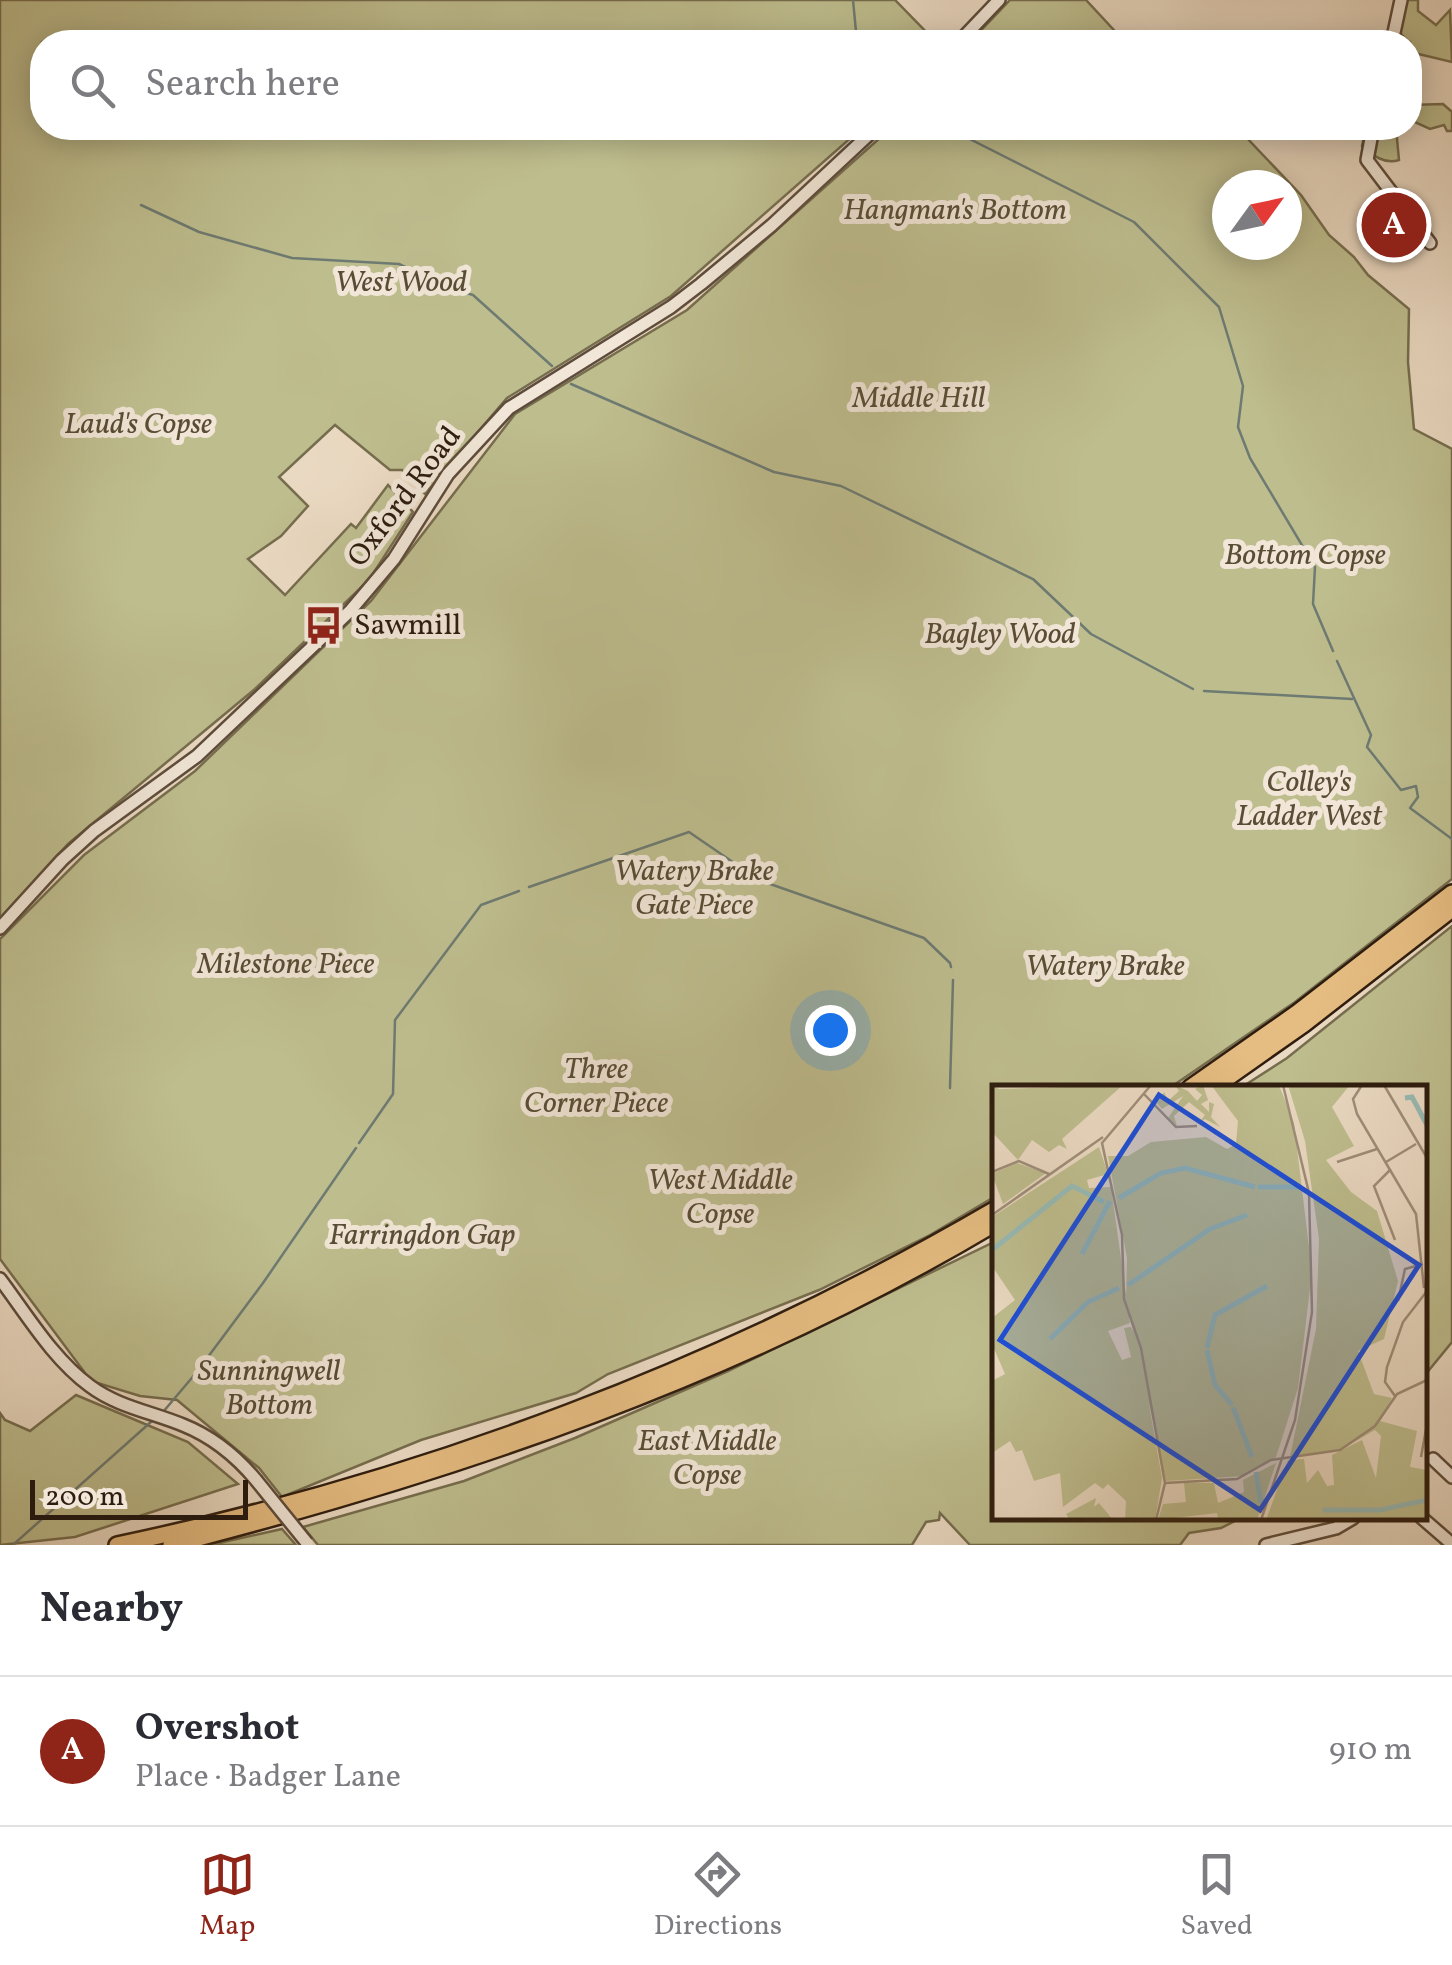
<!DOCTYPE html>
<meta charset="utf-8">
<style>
:root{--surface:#fff;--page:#f2f2f3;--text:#2b2b33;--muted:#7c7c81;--line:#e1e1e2;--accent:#8f2418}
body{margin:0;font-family:Vollkorn,serif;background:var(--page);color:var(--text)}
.compass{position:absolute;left:1212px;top:170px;width:90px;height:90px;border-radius:50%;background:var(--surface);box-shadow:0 5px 25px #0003;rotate:57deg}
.scale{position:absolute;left:30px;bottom:25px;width:218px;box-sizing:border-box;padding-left:10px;border:5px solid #2e1d0f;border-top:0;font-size:28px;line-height:35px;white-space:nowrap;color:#2e1d0f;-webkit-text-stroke:8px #f1e6d7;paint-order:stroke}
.you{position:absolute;left:830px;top:1030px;width:35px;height:35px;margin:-25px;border:8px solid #fff;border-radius:50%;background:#1a73e8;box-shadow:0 0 0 15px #1a73e833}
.badge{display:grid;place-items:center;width:65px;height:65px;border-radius:50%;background:var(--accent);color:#fff;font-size:32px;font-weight:700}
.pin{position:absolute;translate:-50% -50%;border:5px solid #fff;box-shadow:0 2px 10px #0006}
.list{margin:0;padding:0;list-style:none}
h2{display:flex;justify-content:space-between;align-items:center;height:130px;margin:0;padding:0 40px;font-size:42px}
h2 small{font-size:32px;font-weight:400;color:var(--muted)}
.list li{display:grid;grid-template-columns:65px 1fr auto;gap:30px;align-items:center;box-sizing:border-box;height:150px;padding:0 40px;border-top:2px solid var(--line)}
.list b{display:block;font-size:38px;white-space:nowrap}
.list p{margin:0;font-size:32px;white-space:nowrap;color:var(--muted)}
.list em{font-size:32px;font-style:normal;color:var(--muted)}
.icon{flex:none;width:55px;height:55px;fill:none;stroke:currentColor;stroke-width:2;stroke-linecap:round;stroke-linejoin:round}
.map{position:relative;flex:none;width:1452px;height:1545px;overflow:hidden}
.search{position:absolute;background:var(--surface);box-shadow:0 5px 25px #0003;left:30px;right:30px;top:30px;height:110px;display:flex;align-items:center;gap:25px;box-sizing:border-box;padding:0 35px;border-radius:40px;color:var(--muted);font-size:38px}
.sheet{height:280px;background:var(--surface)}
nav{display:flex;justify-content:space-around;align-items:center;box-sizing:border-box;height:140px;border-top:2px solid var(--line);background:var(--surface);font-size:28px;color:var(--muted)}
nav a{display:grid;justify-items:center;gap:5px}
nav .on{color:var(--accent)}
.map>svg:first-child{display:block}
.green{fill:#bebd8e;stroke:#766d4e;stroke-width:2.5;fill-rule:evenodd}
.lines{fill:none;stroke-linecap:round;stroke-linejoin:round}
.stream{stroke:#6e7b72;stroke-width:2.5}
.minor-casing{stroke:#5d4c3c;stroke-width:16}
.highway-casing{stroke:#2e1d0f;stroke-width:20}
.minor{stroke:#f1e6d7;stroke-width:11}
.highway{stroke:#e5bc81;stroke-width:15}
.minor-bridge-casing{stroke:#5d4c3c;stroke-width:16;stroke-linecap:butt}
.minor-bridge{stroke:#f1e6d7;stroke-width:11}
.labels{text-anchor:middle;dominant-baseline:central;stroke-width:10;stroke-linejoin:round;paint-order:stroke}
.park-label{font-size:30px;font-style:italic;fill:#594d35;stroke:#f1e6d7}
.street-label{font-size:30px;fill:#2e1d0f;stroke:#f1e6d7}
.poi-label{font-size:30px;fill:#2e1d0f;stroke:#f1e6d7;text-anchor:start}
.inset-river{fill:none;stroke:#98bab4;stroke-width:5}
.inset-road{fill:none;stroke:#9f8e7a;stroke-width:2.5}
.view{fill:#1d4ed8;fill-opacity:0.15;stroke:#1d4ed8;stroke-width:5}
.inset-edge{fill:none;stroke:#2e1d0f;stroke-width:5}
</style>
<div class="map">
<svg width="1452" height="1545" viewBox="0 0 1452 1545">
<rect width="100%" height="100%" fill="#ead9c2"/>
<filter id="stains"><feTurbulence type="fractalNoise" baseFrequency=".002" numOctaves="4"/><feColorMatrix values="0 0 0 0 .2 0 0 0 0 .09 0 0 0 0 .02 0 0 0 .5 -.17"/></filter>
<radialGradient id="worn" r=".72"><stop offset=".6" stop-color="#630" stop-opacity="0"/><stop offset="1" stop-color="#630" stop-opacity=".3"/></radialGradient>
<g class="green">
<path d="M0 0H895L936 42H42V128H862L671 296 507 398 425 494 402 470H390L335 425 279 477 308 506 281 536 248 559 285 595 351 524 356 528 388 485 413 512 369 580 255 689 68 844 0 918Z"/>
<path d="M1010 0H1086L1125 42H970Z"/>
<path d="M1406 0H1418V11L1436 25 1450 10 1452 62 1410 52V42H1405L1406 39 1398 31Z"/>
<path d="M1443 104 1452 112V131H1447L1444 125 1430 129 1410 120V105Z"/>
<path d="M891 128H1244L1245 136 1301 195 1329 235 1354 257 1368 275 1409 309 1408 362 1414 429 1452 449V879L1295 1002 1171 1087 994 1088V1197L930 1235 819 1290 608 1374 576 1393 421 1440 282 1497 259 1468 177 1400 140 1396 91 1381 0 1259V939L84 855 195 771 371 601 515 414 687 310ZM1227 185H1287V245H1227Z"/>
<path d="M1366 128H1396L1399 160C1385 165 1372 155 1362 146Z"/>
<path d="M1452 926V1342L1425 1375 1424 1088 1242 1087 1287 1058Z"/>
<path d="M994 1242V1518H1241L1221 1528 1189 1533 1180 1545H970L940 1513 939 1520 926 1522 912 1545H318L303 1527 464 1481 575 1438 728 1371Z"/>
<path d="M76 1395 188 1442 238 1484 75 1537 0 1545V1413L5 1420 30 1431Z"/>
<path d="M282 1529 296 1545H210Z"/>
</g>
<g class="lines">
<g class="stream">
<path d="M853 0 857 42"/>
<path d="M948 128 1134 222 1219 307 1243 386 1238 427 1250 458 1315 567 1313 604 1333 651"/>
<path d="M141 205 199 232 292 258 399 264 447 287 473 295 552 366"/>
<path d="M571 384 774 472 841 486 1033 579 1091 634 1193 689"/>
<path d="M1337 661 1371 735 1367 747 1401 790 1416 786 1418 797 1410 808 1452 839"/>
<path d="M1204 691 1352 699"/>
<path d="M529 887 689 832 759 880 924 938 950 963 951 967"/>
<path d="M950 1088 953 980"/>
<path d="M359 1143 393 1094 395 1020 481 905 519 891"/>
<path d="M199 1369 263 1283 356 1148"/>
<path d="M163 1412 196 1373"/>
<path d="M14 1544 152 1421"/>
</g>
<defs>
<g id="minor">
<path d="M959 42 999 0"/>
<path d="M1392 42 1401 0"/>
<path d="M1373 128 1367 160 1430 243"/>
<path d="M0 928 62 860 94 831 197 756 350 611 394 559 448 474 509 408 671 307 701 284 772 225 876 128"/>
<path d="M0 1279C27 1315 53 1359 90 1386 118 1407 152 1412 183 1425 213 1437 236 1456 256 1480"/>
<path d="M1433 1459 1452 1477"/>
<path d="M1422 1518 1452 1544"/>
<path d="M1266 1545 1336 1528 1353 1518"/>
</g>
<g id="highway">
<path d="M1190 1088 1297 1013 1452 893"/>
<path d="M1213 1088 1304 1024 1452 909"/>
<path d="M117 1545C423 1481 725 1367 994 1210"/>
<path d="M171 1545C457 1472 739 1376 994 1224"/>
</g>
</defs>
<use href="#minor" class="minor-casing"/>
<use href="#highway" class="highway-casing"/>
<use href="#minor" class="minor"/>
<use href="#highway" class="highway"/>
<defs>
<path id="minor-bridge" d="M256 1480 307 1543"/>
</defs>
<use href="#minor-bridge" class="minor-bridge-casing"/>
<use href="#minor-bridge" class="minor-bridge"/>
</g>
<defs>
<symbol id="bus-bare" viewBox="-9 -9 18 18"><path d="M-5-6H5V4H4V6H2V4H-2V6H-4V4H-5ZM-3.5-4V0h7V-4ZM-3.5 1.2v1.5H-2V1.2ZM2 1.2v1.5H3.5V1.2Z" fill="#8f2418" stroke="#f1e6d7" stroke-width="2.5" paint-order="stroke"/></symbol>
</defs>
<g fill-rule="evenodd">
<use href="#bus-bare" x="296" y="598" width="55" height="55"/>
</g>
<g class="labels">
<g class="park-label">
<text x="955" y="211">Hangman's Bottom</text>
<text x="401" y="283">West Wood</text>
<text x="919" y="399">Middle Hill</text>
<text x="138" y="425">Laud's Copse</text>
<text x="1305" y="556">Bottom Copse</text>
<text x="1000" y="635">Bagley Wood</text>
<text x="1309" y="783">Colley's<tspan x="1309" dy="34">Ladder West</tspan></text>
<text x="694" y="872">Watery Brake<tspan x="694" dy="34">Gate Piece</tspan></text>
<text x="286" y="965">Milestone Piece</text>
<text x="1105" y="967">Watery Brake</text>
<text x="596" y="1070">Three<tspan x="596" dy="34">Corner Piece</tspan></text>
<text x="720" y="1181">West Middle<tspan x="720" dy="34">Copse</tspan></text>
<text x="422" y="1236">Farringdon Gap</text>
<text x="269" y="1372">Sunningwell<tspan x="269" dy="34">Bottom</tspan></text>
<text x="707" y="1442">East Middle<tspan x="707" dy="34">Copse</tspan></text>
</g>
<g class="street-label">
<text transform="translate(405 497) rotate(-53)">Oxford Road</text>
</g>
<g class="poi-label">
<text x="354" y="626">Sawmill</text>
</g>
</g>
<g transform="translate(992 1085)">
<rect width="435" height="435" fill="#ead9c2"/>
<path d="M0 0 7 4 131 0 70 54 75 64 67 60 57 67 40 55 26 75 0 47ZM183 0 196 6 205 16 210 10 203 4 211 0 216 15 209 19 217 27V17L222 19 219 32 228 42 213 34 206 39 213 30 197 17 182 31 185 41 176 33 191 11 170 24 165 18 172 7 176 16 187 6ZM219 0H287L302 38 320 187 306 303 284 372 251 391 174 396 134 214 135 173 116 71H136L159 57 214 52 235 64 244 59 246 36ZM296 0H358L340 22 362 61 334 75 359 107 385 126 406 196 392 254 366 266 382 309 400 313 388 336 425 346 418 382 435 385V435H274L296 375 312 374 315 398 326 385 335 401 342 400 340 370 370 355 384 393 389 351 383 345 348 365 298 372 324 244 327 154 313 56ZM107 62 116 89 95 95 97 103 119 102 138 238 116 246 130 275 139 272 132 243 139 242 146 257 170 393 163 435H133L134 416 116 399 111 404 103 398 71 422 68 388 42 396 30 365 24 367 18 356 0 368V296L13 289 0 259V233L23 215 0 181V132ZM25 78 54 88 11 119 0 89ZM284 378 265 435H226L225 428 166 435 171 419 194 417 192 398H222L226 418 252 407 251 395ZM104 413 102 422 107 418 121 435H78L74 429Z" fill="#bebd8e"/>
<path class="inset-river" d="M413 13 420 12 435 40M266 102H308M127 113 169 88 193 83 263 102M0 165 80 101 112 117M90 169 118 116M136 200 218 144 255 130M58 254 96 217 127 203M215 263 223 230 275 201M215 265 223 300 240 320M241 322 260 372M264 387 269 418M331 425H388L435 415"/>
<path class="inset-road" d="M159 0 110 58 130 150 132 214 149 263 173 398 164 435M370 0 361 14 365 29 424 129 432 203M392 0 435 73M151 8 184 42 205 41M345 77 385 64M394 77 424 59M399 84 382 101 403 155M0 87 27 76 57 89M0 130 111 52M406 216 413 184 431 179M403 311 393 297 395 282 411 237 435 206M429 372 435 339M173 398 245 394 279 375 348 365 383 341 405 309 435 295M269 435 303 335 320 227 317 108 291 0"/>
<path class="view" d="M167 10 427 180 268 425 8 255Z"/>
<rect width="435" height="435" class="inset-edge"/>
</g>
<rect width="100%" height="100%" filter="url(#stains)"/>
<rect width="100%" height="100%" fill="url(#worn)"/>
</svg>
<svg class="compass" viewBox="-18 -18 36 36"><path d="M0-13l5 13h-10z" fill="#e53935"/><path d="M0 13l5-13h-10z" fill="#7c7c81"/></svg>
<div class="scale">200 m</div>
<div class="you"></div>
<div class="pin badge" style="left:1394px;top:225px">A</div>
<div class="search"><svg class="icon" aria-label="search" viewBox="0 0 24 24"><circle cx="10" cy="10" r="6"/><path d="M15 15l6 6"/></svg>Search here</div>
</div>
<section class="sheet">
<h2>Nearby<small></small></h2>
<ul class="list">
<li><span class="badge">A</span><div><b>Overshot</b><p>Place · Badger Lane</p></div><em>910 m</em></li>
</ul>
</section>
<nav>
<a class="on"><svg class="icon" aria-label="map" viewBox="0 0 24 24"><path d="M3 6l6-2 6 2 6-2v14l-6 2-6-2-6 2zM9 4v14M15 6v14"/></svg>Map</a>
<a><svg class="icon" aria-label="directions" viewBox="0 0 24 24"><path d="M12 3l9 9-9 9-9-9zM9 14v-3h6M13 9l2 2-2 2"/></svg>Directions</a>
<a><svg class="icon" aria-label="saved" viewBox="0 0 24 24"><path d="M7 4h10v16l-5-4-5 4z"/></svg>Saved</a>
</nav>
